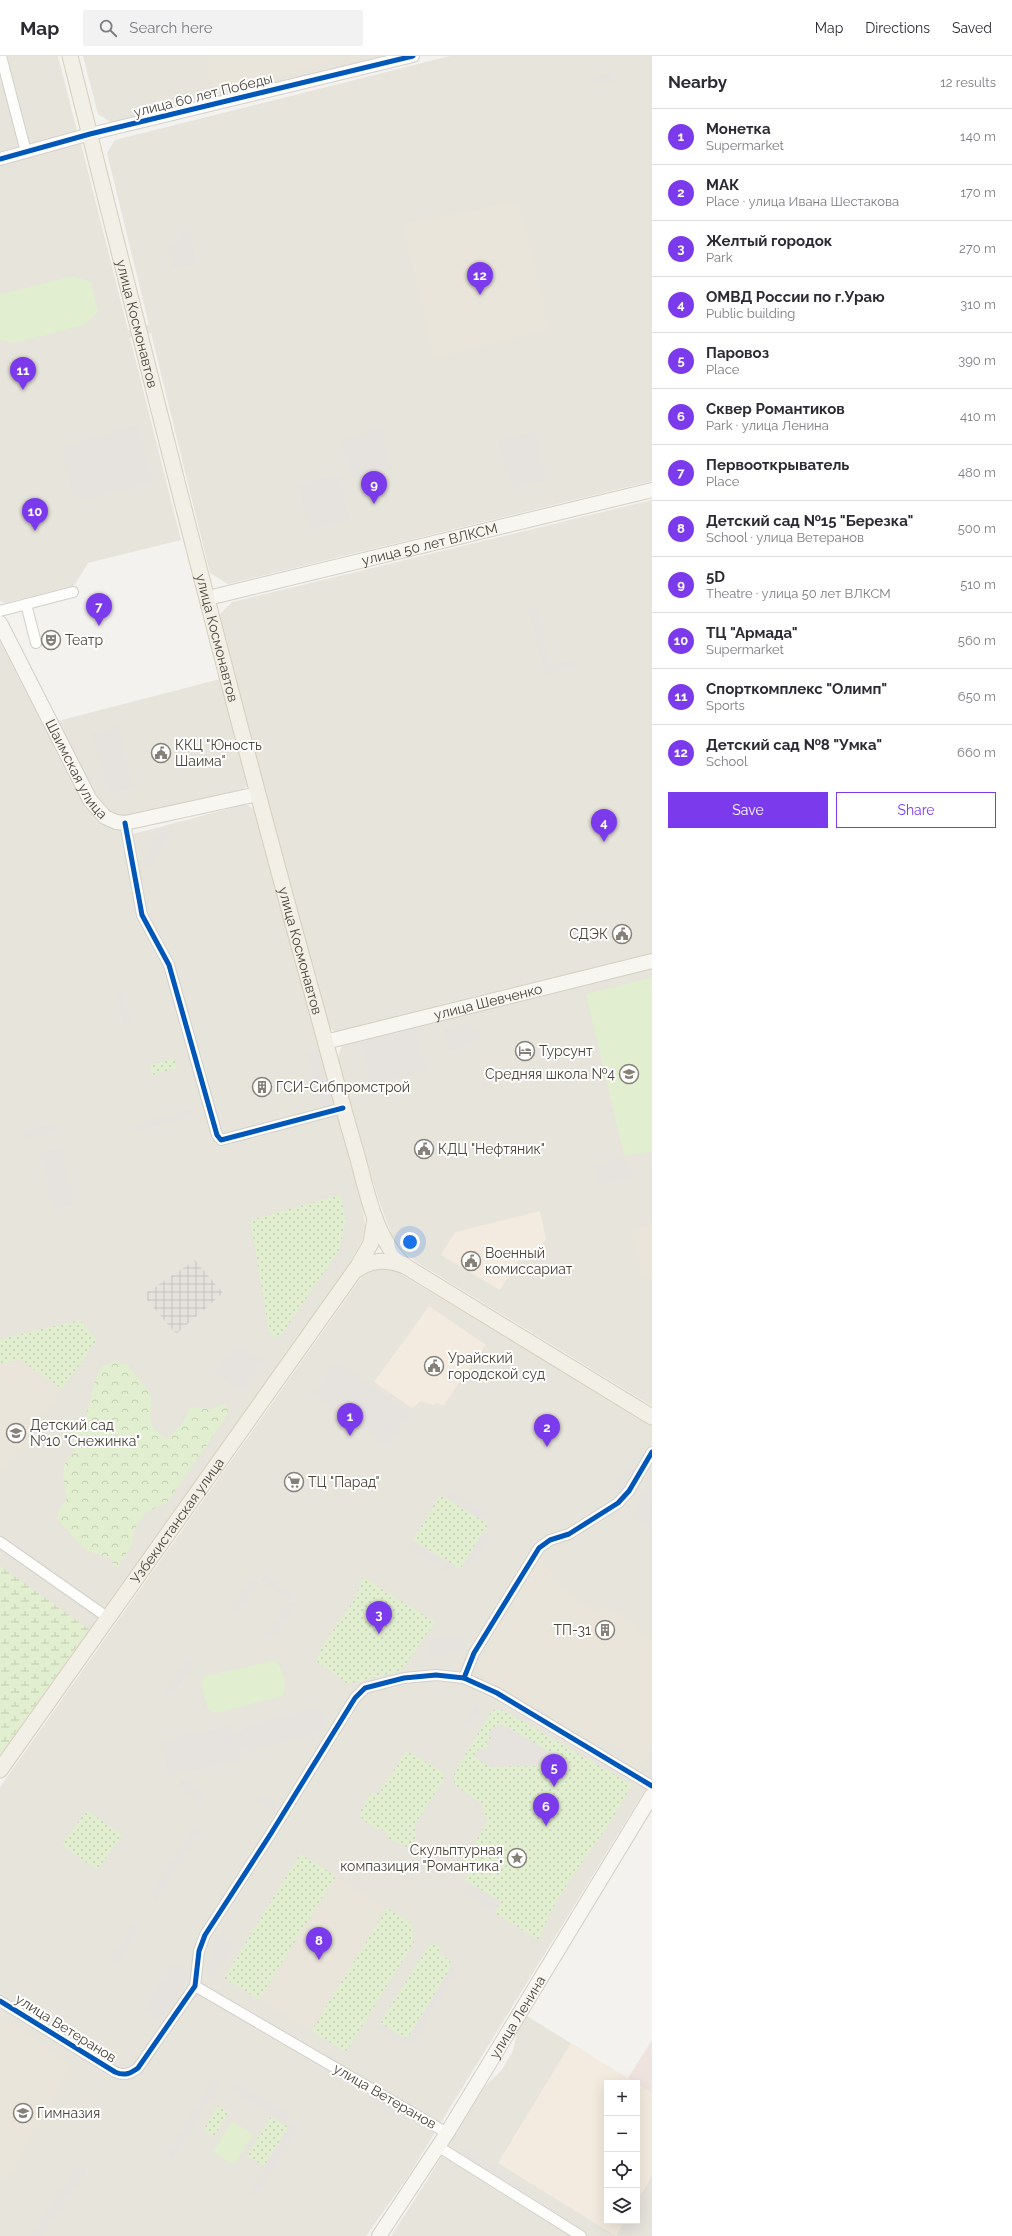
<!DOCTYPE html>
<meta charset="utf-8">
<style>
:root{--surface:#fff;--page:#f2f2f3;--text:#2b2b33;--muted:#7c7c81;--line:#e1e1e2;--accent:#7c3aed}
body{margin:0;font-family:Raleway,sans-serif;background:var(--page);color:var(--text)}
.controls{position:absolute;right:12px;bottom:12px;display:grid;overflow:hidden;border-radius:0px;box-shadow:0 4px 16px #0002}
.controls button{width:36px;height:36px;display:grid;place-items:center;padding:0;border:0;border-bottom:1px solid var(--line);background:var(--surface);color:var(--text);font:20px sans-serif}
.you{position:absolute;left:410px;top:1186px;width:14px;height:14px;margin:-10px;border:3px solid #fff;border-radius:50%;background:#1a73e8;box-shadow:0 0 0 6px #1a73e833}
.badge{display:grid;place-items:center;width:26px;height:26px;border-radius:50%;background:var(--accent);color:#fff;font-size:13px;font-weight:700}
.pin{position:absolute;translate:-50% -33px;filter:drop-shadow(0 1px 2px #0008)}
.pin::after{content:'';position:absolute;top:21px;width:14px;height:12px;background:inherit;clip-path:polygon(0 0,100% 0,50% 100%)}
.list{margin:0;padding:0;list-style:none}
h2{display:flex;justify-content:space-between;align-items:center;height:52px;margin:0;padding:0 16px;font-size:17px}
h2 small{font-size:13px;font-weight:400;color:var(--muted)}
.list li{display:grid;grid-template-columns:26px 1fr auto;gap:12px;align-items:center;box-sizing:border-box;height:56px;padding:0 16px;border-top:1px solid var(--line)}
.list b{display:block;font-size:15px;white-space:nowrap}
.list p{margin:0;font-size:13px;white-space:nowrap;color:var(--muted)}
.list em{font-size:13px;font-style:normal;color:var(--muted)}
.actions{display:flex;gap:8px;padding:12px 16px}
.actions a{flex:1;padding:9px 0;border:1px solid var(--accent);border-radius:0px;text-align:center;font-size:14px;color:var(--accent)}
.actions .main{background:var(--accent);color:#fff}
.icon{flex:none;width:22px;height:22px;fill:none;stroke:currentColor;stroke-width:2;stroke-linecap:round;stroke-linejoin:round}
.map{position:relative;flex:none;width:652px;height:2180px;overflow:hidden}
header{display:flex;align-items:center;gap:24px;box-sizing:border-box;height:56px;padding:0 20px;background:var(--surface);border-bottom:1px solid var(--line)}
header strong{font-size:19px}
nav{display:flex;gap:22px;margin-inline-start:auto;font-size:14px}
.search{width:280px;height:36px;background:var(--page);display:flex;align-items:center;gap:10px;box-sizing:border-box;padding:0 14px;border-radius:0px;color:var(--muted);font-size:15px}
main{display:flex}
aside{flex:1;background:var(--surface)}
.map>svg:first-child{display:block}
.residential{fill:#e7e4dc}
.commercial{fill:#f3ebdf}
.industrial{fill:url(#industrial-grid)}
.education{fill:#eae5da}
.medical{fill:#eee3df}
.forest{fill:url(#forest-crowns)}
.wetland{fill:url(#wetland-marsh)}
.park{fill:url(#park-dots)}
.pitch{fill:#e1eecf}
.parking{fill:#e6e3df}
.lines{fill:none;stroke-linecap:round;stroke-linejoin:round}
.minor-casing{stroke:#d2d0cb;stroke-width:12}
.tertiary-casing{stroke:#d2d0cb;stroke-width:14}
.secondary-casing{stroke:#d3cfc5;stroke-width:16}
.primary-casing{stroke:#d6cebb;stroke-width:17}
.minor{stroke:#fdfdfc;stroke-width:10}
.tertiary{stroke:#fdfdfc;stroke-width:12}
.secondary{stroke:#f7f6f1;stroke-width:14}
.primary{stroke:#f2efe6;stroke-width:15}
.cycleway-casing{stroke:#fff;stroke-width:8}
.cycleway{stroke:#0057b8;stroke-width:5}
.labels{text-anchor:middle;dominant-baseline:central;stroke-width:4;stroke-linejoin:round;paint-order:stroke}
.street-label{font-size:14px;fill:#4b4439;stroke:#fff}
.poi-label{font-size:14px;fill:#4b4439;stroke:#fff;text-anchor:start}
</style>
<header>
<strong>Map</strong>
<div class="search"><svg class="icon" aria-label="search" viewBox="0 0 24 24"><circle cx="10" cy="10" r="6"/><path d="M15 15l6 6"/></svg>Search here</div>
<nav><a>Map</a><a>Directions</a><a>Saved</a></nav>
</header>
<main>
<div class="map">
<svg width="652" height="2180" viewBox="0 0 652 2180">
<defs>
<pattern id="industrial-grid" width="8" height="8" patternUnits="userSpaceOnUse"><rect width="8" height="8" fill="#e6e2de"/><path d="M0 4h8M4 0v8" fill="none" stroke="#c7c3bf"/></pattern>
<pattern id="forest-crowns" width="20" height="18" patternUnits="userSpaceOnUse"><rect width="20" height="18" fill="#e1eecf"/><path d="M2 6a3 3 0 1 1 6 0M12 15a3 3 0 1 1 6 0" fill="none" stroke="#c3cdb2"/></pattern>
<pattern id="wetland-marsh" width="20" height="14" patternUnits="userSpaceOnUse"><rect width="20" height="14" fill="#e1eecf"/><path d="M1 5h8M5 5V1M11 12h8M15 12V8" fill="none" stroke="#c3cdb2"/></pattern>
<pattern id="park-dots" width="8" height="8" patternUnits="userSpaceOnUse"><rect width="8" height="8" fill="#e1eecf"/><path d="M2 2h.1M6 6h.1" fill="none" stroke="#c3cdb2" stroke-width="1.8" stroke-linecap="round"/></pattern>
</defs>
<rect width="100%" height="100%" fill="#f4f2ee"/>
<g class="residential">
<path d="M0 0H58L77 75 75 76 78 88H81L128 274 149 269 107 97 115 84 450 0H652V425L228 528 210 517 151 277 130 282 181 484 88 507 74 530 5 547 0 545V109L74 89 71 77 0 96Z"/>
<path d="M83 0H384L112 67 98 58Z"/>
<path d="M652 444V1350L418 1207 396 1190 378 1142 337 1003 342 989 338 977 326 970 270 756 255 759 363 1153 365 1170 363 1182 347 1212 0 1699V585L84 749 103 768 133 778 239 750 236 737 123 761 113 758 105 752 97 742 58 665 220 623 248 729 240 736 244 749H248L254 754 268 751 218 560 232 546Z"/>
<path d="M391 1212 652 1370V1723L407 2122 366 2180H0V1731L358 1226 363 1219 375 1213Z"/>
<path d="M527 1960 635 2027H607V2165H637V2028L652 2037V2180H391L428 2123 483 2032 501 2015 513 1995 518 1974Z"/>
</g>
<g class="commercial">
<path d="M540 1155 546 1183 534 1202 524 1196 500 1234 441 1199 455 1176Z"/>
<path d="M429 1250 486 1289 443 1350 438 1347 433 1349 421 1345 412 1352 374 1326Z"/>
<path d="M571 1987 635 2027H607V2165H625L616 2180 498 2107Z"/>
<path d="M637 2028 652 2037V2120L637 2145Z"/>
</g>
<path class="industrial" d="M195 1204 223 1237 176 1278 143 1239Z"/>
<g class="education">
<path d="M205 0H359L213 36Z"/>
<path d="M519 144 549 273 434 302 403 169Z"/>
<path d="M652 1167V1223L641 1217 631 1173Z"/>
<path d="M80 1264 97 1284 0 1421V1283Z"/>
<path d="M538 1502 544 1505 563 1534 599 1558 605 1549 637 1569 639 1575 652 1583V1691L639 1712 621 1701 624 1695 602 1682 598 1688 479 1618V1608L493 1584 489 1581Z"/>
<path d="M300 1798 412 1868 414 1886 346 1996 224 1922Z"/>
<path d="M0 1959 72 2009 18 2105 4 2126 0 2123Z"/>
</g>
<path class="medical" d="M652 1984V2037L628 2022Z"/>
<path class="forest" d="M114 1305 127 1308 150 1338 152 1345 150 1361 152 1370 165 1383C174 1380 188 1361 190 1352 198 1349 203 1354 210 1353 217 1352 220 1348 226 1349L228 1356 221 1369 167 1446 145 1457 135 1472 132 1489 117 1511 113 1509 112 1503C104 1499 96 1498 88 1495 83 1492 57 1465 57 1461 57 1454 64 1448 67 1442L63 1420 64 1409 73 1397 75 1390 71 1373 84 1367 95 1325 102 1311Z"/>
<path class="wetland" d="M0 1510 89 1573 0 1699Z"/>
<g class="park">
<path d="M174 1002 177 1012 152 1019 150 1009Z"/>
<path d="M340 1139 346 1164 339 1194 282 1278 275 1281 269 1276 250 1164Z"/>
<path d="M80 1264 97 1284 62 1333 19 1303 0 1308V1283Z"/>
<path d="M440 1439 488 1468 460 1513 413 1484Z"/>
<path d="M363 1521 435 1566 401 1615 348 1628 316 1605 323 1589 356 1541Z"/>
<path d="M496 1653 505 1655 632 1729C622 1745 614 1761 603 1776 579 1812 553 1843 539 1884L495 1857 501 1846 465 1824 468 1818 459 1812 488 1765 481 1747 456 1730 454 1726V1717L491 1656Z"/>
<path d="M406 1695 443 1716 444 1723 414 1770 417 1782 412 1788 406 1791 388 1782 387 1777 381 1773 377 1774 362 1763 360 1756 371 1737H379Z"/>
<path d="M87 1754 122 1779 97 1814 62 1789Z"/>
<path d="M300 1798 336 1820 259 1943 224 1922Z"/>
<path d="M387 1852 412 1868 414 1886 346 1996 311 1975Z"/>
<path d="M434 1887 441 1891 438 1897 450 1905 451 1911 408 1981 404 1982 382 1968 381 1965 429 1889Z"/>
<path d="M218 2050 229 2056 214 2081 203 2074Z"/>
<path d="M271 2061 288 2071 264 2110 247 2100Z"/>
</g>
<g class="pitch">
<path d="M72 220 91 226 98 256 84 269 13 287 0 284V238Z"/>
<path d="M652 921V1096L624 1099 586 938Z"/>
<path d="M274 1605C283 1610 288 1632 282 1640L217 1657 208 1653 201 1628 205 1620Z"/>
<path d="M232 2065 253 2078 234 2109 213 2096Z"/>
</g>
<g class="parking">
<path d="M613 16 615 25 593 30 591 21Z"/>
<path d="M191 175 197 208 173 213 168 188 178 186 177 178Z"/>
<path d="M138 368 152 427 81 445 70 431 61 392Z"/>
<path d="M381 371 392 414 352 424 341 384Z"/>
<path d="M535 375 547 424 511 433 498 384Z"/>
<path d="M339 418 350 464 309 475 297 429Z"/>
<path d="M537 550 551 609 572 604 574 611 545 618 528 552Z"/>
<path d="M119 670 133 732 108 738 92 677Z"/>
<path d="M162 771 170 776 151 811 142 806Z"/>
<path d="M122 934 131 968 124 970 115 936Z"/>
<path d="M470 966 472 975 478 973 480 982 474 984 475 988 448 995 443 973Z"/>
<path d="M416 973 427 1015 371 1029 360 987Z"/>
<path d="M317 992 333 1048 324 1050 319 1048 306 995Z"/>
<path d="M193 1053 195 1060 138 1075 136 1068Z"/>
<path d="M55 1068 57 1077 24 1083 22 1074Z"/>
<path d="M61 1092 74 1149 53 1154 40 1097Z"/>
<path d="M622 1101 629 1105 633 1122 599 1130 594 1110Z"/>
<path d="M241 1289 262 1305 241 1336 215 1317 220 1313 221 1306Z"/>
<path d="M336 1305 411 1357 388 1390 313 1337Z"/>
<path d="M635 1399 642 1403 623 1437 615 1432Z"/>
<path d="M652 1430V1472L631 1460 646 1434Z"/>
<path d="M450 1435 486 1457 482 1463 446 1441Z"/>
<path d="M483 1477 489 1481 472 1509 466 1506Z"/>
<path d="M412 1486 452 1511 448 1516 408 1492Z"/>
<path d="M265 1519 294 1540 290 1544 261 1524Z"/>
<path d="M252 1522 258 1527 238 1556 231 1551Z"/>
<path d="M290 1545 296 1549 271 1583 266 1579Z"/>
<path d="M462 1577 466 1595 431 1602 427 1584Z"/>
<path d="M190 1600 193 1611 171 1639H161Z"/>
<path d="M475 1648 483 1652 470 1672 463 1667Z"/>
<path d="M321 1651 325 1667 317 1678 249 1696 248 1693 242 1694 240 1698 242 1704 168 1720 160 1685 233 1669 234 1675 239 1677 243 1675V1671Z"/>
<path d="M503 1669 573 1709 491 1711 474 1701 478 1694 490 1691 485 1687 492 1683 488 1679 493 1671Z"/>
<path d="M182 1723 206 1739 200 1747 177 1731Z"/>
<path d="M261 1737 279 1748 274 1756 256 1746Z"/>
<path d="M193 1772 200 1776 156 1843 150 1838Z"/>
<path d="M470 1828 500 1846 494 1856 464 1838Z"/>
<path d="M133 1867 140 1872 116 1910 109 1905Z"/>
<path d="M220 1879 235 1888 213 1922 206 1917 213 1891Z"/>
<path d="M174 1905 189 1915 183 1930 159 1964 144 1954Z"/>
<path d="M454 1909 459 1912 411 1991 405 1988Z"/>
<path d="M380 1968 407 1984 403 1989 377 1973Z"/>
<path d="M214 2021 221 2026 173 2104 166 2099Z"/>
<path d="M237 2027 291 2059 286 2067 232 2035Z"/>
<path d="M368 2037 404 2059 394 2062 370 2047Z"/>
<path d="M293 2066 300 2070 256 2142 249 2137Z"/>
<path d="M467 2093 530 2133 526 2138 463 2099Z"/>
<path d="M78 2109 86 2115 42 2180H30Z"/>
</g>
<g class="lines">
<defs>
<g id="minor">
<path d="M1 0 26 96"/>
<path d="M26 548 36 587"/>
<path d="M0 555 73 536"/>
<path d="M125 767 142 859 169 909 217 1079 221 1084 343 1052"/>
<path d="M0 1486 107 1561"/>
<path d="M464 1622 474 1597 539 1492 550 1484 569 1478 618 1447 629 1435 652 1396"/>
<path d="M195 1930 447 2077"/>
<path d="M0 1945 115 2016C124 2020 130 2018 138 2012L195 1930 199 1895 205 1879 270 1779 355 1642 365 1632 404 1622 436 1619 464 1622 497 1637 652 1730"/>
<path d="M439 2091 581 2180"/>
</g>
<path id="tertiary" d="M0 103 90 78 413 0"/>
<g id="secondary">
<path id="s1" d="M208 542 652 434"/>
<path id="s2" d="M0 567 90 744 105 761 116 766 125 767 258 738"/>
<path id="s3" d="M325 986 652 905"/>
<path id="s4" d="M379 2180 447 2077 652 1739"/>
</g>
<g id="primary">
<path id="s5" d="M70 0C150 319 229 639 317 955 330 1002 342 1049 356 1096 367 1134 374 1182 405 1210"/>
<path d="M356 1214C372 1203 387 1203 405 1210L652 1361"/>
<path id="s6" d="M0 1714 358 1210 371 1187 375 1162"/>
</g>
</defs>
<use href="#minor" class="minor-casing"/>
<use href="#tertiary" class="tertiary-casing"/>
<use href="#secondary" class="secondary-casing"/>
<use href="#primary" class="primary-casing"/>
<use href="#minor" class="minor"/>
<use href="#tertiary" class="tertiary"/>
<use href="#secondary" class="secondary"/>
<use href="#primary" class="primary"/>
<defs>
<g id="cycleway">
<path d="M0 103 90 78 413 0"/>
<path d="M125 767 142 859 169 909 217 1079 221 1084 343 1052"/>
<path d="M464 1622 474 1597 539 1492 550 1484 569 1478 618 1447 629 1435 652 1396"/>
<path d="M0 1945 115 2016C124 2020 130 2018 138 2012L195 1930 199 1895 205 1879 270 1779 355 1642 365 1632 404 1622 436 1619 464 1622 497 1637 652 1730"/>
</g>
</defs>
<use href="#cycleway" class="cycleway-casing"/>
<use href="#cycleway" class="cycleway"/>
</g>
<defs>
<symbol id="theatre-ring" viewBox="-11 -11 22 22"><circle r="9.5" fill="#fff" stroke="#868178" stroke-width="1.5"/><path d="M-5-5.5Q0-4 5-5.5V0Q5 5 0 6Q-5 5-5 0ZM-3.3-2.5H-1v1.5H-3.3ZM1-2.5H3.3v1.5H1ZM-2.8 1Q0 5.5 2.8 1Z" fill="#868178"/></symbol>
<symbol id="civic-ring" viewBox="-11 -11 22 22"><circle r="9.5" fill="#fff" stroke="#868178" stroke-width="1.5"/><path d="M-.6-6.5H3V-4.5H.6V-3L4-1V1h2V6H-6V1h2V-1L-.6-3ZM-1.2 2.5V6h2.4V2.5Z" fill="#868178"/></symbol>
<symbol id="hotel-ring" viewBox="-11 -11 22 22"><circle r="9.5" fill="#fff" stroke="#868178" stroke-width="1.5"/><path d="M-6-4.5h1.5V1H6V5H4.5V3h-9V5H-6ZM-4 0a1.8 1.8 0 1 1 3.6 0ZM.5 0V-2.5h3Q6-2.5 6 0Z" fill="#868178"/></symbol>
<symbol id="school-ring" viewBox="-11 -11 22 22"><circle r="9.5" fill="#fff" stroke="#868178" stroke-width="1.5"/><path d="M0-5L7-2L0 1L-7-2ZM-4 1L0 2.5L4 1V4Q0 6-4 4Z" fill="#868178"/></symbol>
<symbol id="building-ring" viewBox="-11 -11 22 22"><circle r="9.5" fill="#fff" stroke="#868178" stroke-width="1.5"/><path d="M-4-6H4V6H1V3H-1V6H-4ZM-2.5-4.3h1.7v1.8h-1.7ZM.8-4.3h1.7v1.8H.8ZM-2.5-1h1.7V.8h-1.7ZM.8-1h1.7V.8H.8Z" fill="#868178"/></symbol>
<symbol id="supermarket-ring" viewBox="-11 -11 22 22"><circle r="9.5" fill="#fff" stroke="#868178" stroke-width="1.5"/><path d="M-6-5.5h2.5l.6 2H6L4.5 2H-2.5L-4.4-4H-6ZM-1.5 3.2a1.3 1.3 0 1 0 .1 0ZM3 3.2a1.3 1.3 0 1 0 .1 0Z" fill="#868178"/></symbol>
<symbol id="sight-ring" viewBox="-11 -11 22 22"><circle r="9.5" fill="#fff" stroke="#868178" stroke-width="1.5"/><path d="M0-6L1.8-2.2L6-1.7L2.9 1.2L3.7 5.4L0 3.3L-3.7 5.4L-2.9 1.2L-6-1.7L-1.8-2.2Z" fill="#868178"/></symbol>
</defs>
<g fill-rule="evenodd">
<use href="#theatre-ring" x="40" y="573" width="22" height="22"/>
<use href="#civic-ring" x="150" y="686" width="22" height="22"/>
<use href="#civic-ring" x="611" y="867" width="22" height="22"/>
<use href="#hotel-ring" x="514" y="984" width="22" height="22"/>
<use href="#school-ring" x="618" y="1007" width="22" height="22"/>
<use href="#building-ring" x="251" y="1020" width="22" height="22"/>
<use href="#civic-ring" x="413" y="1082" width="22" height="22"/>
<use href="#civic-ring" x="460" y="1194" width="22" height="22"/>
<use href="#civic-ring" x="423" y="1299" width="22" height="22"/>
<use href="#school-ring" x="5" y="1366" width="22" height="22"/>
<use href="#supermarket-ring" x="283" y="1415" width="22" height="22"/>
<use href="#building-ring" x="594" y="1563" width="22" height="22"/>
<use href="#sight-ring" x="506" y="1791" width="22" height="22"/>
<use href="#school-ring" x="12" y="2046" width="22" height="22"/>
</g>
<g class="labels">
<g class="street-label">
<text transform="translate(203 39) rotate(-14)">улица 60 лет Победы</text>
<text stroke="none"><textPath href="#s5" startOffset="276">улица Космонавтов</textPath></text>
<text stroke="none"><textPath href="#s1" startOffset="228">улица 50 лет ВЛКСМ</textPath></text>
<text stroke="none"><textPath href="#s5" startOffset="600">улица Космонавтов</textPath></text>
<text stroke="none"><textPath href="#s2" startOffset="165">Шаимская улица</textPath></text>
<text stroke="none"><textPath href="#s5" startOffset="924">улица Космонавтов</textPath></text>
<text stroke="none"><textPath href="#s3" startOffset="168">улица Шевченко</textPath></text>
<text stroke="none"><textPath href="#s6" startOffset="306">Узбекистанская улица</textPath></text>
<text stroke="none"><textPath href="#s4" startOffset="259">улица Ленина</textPath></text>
<text transform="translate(66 1972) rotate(32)">улица Ветеранов</text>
<text transform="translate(385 2040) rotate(30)">улица Ветеранов</text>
</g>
<g class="poi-label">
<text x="65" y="584">Театр</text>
<text x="175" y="689">ККЦ "Юность<tspan x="175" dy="16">Шаима"</tspan></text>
<text x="608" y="878" text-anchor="end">СДЭК</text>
<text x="539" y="995">Турсунт</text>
<text x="615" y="1018" text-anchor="end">Средняя школа №4</text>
<text x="276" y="1031">ГСИ-Сибпромстрой</text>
<text x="438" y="1093">КДЦ "Нефтяник"</text>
<text x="485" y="1197">Военный<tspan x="485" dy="16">комиссариат</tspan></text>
<text x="448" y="1302">Урайский<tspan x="448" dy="16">городской суд</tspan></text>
<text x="30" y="1369">Детский сад<tspan x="30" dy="16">№10 "Снежинка"</tspan></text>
<text x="308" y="1426">ТЦ "Парад"</text>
<text x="591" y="1574" text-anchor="end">ТП-31</text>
<text x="503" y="1794" text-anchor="end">Скульптурная<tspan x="503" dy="16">компазиция "Романтика"</tspan></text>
<text x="37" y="2057">Гимназия</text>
</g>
</g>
</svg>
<div class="controls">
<button>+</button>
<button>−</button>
<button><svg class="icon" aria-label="locate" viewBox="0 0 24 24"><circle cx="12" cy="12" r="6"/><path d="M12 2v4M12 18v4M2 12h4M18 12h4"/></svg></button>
<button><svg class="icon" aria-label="layers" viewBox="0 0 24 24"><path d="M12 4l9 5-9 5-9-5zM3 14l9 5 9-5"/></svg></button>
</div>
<div class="you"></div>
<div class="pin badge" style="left:350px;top:1380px">1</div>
<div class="pin badge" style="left:547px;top:1391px">2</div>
<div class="pin badge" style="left:379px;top:1578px">3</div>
<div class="pin badge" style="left:604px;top:786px">4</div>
<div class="pin badge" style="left:554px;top:1731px">5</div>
<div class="pin badge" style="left:546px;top:1770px">6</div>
<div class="pin badge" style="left:99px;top:570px">7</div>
<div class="pin badge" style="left:319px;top:1904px">8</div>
<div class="pin badge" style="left:374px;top:448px">9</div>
<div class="pin badge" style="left:35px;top:475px">10</div>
<div class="pin badge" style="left:23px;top:334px">11</div>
<div class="pin badge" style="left:480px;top:239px">12</div>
</div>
<aside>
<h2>Nearby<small>12 results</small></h2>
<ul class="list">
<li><span class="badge">1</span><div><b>Монетка</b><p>Supermarket</p></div><em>140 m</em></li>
<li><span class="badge">2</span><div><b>МАК</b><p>Place · улица Ивана Шестакова</p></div><em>170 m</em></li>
<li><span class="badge">3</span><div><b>Желтый городок</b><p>Park</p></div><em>270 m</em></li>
<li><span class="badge">4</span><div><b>ОМВД России по г.Ураю</b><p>Public building</p></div><em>310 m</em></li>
<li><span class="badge">5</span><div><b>Паровоз</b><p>Place</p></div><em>390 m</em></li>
<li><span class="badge">6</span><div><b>Сквер Романтиков</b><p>Park · улица Ленина</p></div><em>410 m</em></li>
<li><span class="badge">7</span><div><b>Первооткрыватель</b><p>Place</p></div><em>480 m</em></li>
<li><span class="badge">8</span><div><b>Детский сад №15 &quot;Березка&quot;</b><p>School · улица Ветеранов</p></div><em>500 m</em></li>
<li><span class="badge">9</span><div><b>5D</b><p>Theatre · улица 50 лет ВЛКСМ</p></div><em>510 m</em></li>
<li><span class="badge">10</span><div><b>ТЦ &quot;Армада&quot;</b><p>Supermarket</p></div><em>560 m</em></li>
<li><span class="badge">11</span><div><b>Спорткомплекс &quot;Олимп&quot;</b><p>Sports</p></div><em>650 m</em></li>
<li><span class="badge">12</span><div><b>Детский сад №8 &quot;Умка&quot;</b><p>School</p></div><em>660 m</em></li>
</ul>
<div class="actions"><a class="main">Save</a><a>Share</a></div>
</aside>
</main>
